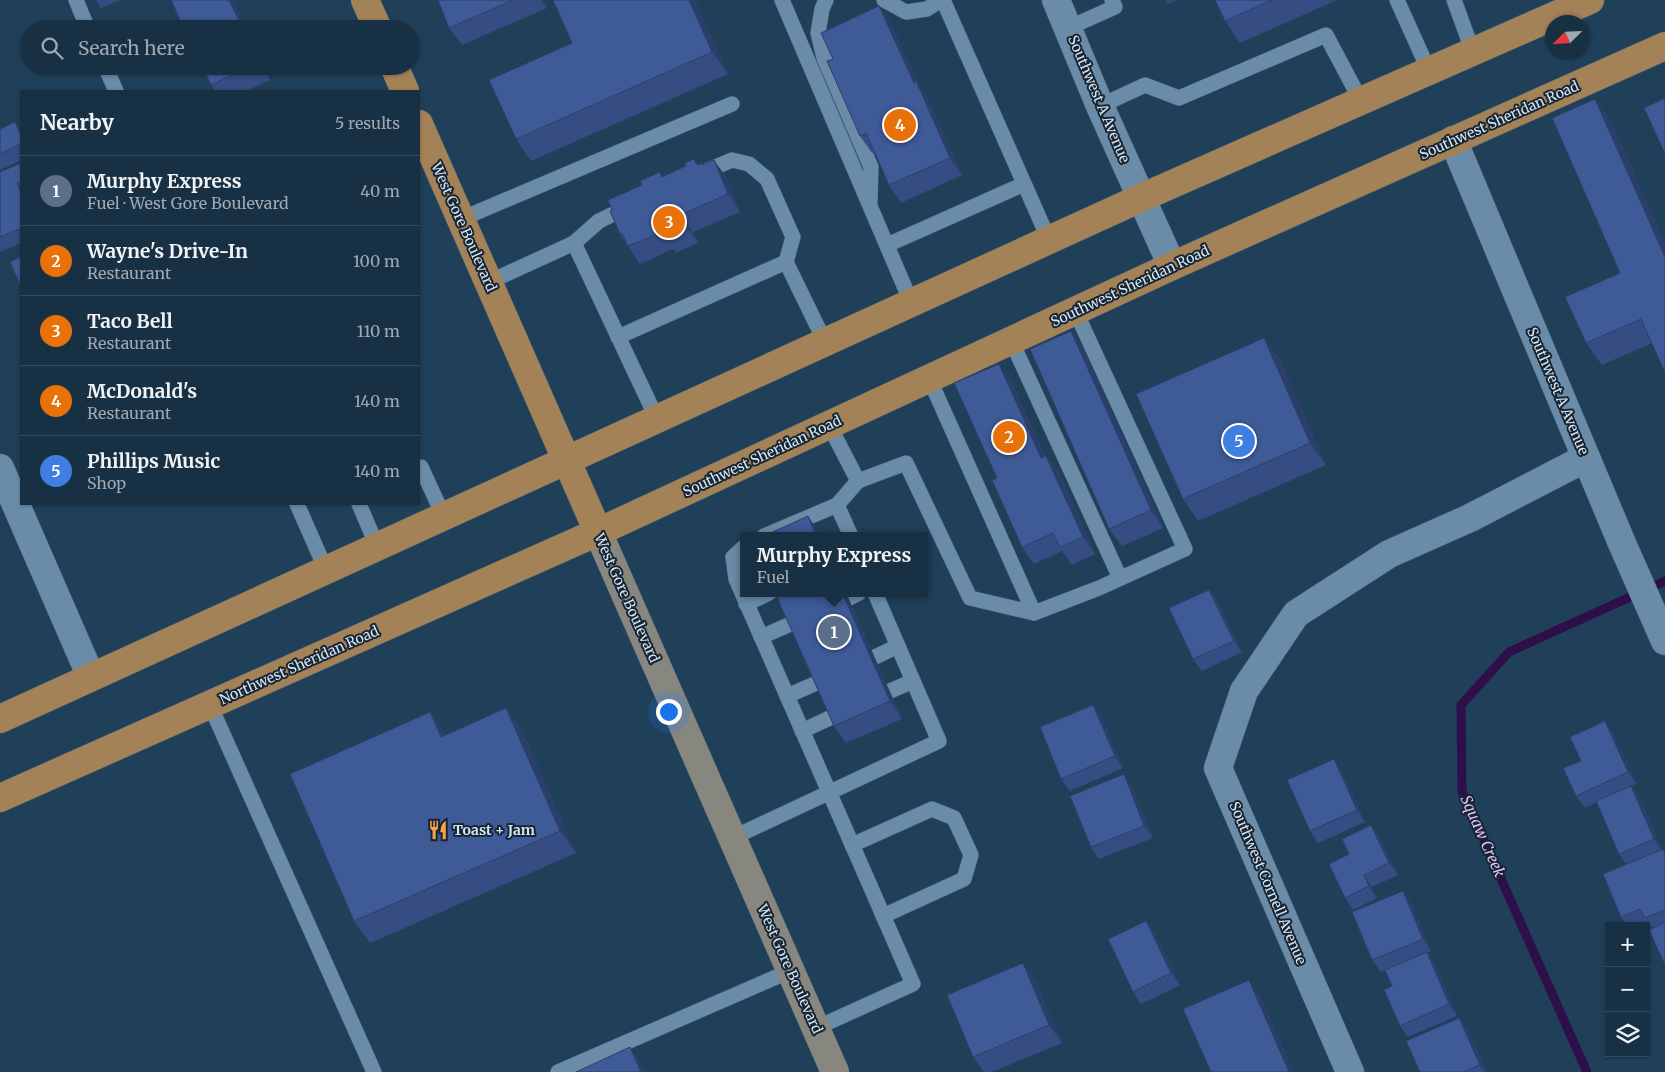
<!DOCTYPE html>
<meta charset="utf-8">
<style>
:root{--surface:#183043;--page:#21384a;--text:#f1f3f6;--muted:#9fa9b2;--line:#364b5c;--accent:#95b2f1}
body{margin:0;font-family:Merriweather,serif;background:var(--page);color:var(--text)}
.controls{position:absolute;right:15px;bottom:15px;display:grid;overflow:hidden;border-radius:0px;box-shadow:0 1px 4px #0004}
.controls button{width:45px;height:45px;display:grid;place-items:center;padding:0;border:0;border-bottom:1px solid var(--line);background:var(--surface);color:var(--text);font:25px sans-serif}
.compass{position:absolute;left:1545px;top:15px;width:45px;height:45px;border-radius:50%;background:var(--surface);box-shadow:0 1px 4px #0004;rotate:246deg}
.you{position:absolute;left:668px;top:711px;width:18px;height:18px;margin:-12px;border:4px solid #fff;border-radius:50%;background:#1a73e8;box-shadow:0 0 0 8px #1a73e833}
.badge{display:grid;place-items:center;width:32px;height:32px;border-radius:50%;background:var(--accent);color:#fff;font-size:16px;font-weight:700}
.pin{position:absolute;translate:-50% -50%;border:2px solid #fff;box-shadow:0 1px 5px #0006}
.popup{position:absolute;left:740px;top:532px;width:188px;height:65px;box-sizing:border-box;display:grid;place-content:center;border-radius:0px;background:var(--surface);filter:drop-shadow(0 1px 4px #0005);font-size:16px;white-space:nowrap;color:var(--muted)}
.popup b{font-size:19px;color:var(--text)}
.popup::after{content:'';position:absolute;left:50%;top:100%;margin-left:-10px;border:10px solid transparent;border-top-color:var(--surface)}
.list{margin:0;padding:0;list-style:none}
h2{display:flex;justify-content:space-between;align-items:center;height:65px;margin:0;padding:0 20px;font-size:21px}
h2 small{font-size:16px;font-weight:400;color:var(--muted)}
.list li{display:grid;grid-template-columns:32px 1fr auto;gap:15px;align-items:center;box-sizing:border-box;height:70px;padding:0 20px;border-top:1px solid var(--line)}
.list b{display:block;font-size:19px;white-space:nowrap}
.list p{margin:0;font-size:16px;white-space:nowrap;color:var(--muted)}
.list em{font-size:16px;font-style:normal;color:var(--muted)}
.icon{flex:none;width:28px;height:28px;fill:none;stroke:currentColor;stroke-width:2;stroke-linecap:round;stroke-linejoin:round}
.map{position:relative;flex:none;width:1665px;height:1072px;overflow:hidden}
.search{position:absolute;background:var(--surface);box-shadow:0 1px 4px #0004;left:20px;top:20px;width:400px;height:55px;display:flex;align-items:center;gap:12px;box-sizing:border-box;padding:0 18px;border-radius:28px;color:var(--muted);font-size:19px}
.panel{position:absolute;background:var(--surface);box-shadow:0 1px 4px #0004;left:20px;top:90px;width:400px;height:415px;border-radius:0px}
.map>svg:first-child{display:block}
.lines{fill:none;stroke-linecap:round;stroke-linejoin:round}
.stream{stroke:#2e0f4a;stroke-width:9}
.lane-casing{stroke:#3f5c71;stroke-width:16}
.street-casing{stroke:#3f5c71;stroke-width:29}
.secondary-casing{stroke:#3f5c71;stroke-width:29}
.primary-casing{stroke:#3f5c71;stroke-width:29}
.lane{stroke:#6a8ca8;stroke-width:15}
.street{stroke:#6a8ca8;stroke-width:28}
.secondary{stroke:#878780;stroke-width:28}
.primary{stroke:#a48258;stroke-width:28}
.wall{fill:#354d82}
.shaded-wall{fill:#2b3f6a}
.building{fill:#3e5a97;stroke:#2b3f6a}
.labels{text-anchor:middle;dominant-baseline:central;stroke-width:4;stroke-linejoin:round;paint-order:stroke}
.street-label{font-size:14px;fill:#d4e6f6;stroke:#182531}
.poi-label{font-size:14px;font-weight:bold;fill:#d4e6f6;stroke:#182531;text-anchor:start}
.water-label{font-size:15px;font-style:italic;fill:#dec7ff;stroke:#182531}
</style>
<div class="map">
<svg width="1665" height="1072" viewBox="0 0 1665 1072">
<rect width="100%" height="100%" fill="#204059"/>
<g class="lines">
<path class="stream" d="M1587 1072 1462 791 1461 705 1509 652 1665 581"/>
<defs>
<g id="lane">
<path d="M76 0 88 29"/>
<path d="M782 0 911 302"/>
<path d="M826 0 822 9 818 33 824 58 871 167 870 202"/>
<path d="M884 0 906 12 927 9 941 0"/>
<path d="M943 0 1049 240"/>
<path d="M1397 0 1429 71"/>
<path d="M1454 0 1473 52"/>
<path d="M1068 28 1115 7 1112 0"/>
<path d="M105 66 116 91"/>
<path d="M1100 106 1145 85 1179 98 1326 35 1361 101"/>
<path d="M699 174 732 160 749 164 767 179 793 237 786 262"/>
<path d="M461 219 732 104"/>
<path d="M574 243 599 221 630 206"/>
<path d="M887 245 1024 184"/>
<path d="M489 282 574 243 657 419"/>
<path d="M618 337 786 262 825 342"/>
<path d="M1011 340 1120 578"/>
<path d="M929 378 1034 613"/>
<path d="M829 425 858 481 837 505 851 536"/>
<path d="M421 467 444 517"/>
<path d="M858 481 906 463 970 598 1034 613 1099 588 1185 549 1075 310"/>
<path d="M297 504 326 570"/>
<path d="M359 504 377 546"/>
<path d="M764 536 837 505"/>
<path d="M744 547 733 557 736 579 913 984 816 1028"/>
<path d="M849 598 859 593"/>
<path d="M746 604 769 593"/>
<path d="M761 637 793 623"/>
<path d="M875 657 898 646"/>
<path d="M890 691 913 681"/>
<path d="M787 696 819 682"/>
<path d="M210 705 374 1072"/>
<path d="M802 731 834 716"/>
<path d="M732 838 939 741 875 593"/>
<path d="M852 845 932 809 954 818 971 855 964 879 883 916"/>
<path d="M558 1072 790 971"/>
</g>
<g id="street">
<path d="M1056 0 1100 106 1172 266"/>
<path d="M1453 140 1621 541 1665 641"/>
<path d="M0 468 91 677"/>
<path d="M1350 1072 1218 768 1244 691 1296 614 1389 554 1470 518 1586 458"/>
</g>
<path id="secondary" d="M598 532 835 1072"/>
<g id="primary">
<path d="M365 0 378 29"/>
<path d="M394 66 405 91"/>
<path d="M419 124 598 532"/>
<path d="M0 719 1143 197 1590 0"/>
<path d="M0 798 598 532 1172 266 1665 46"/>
</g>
</defs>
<use href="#lane" class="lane-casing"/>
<use href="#street" class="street-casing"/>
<use href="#secondary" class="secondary-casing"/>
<use href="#primary" class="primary-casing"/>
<use href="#lane" class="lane"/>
<use href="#street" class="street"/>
<use href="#secondary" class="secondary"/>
<use href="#primary" class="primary"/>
</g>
<g class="wall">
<path d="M96 0H120L101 8Z"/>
<path d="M438 0H543L547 8 462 45 449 28Z"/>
<path d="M695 0 728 74 531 161 516 139Z"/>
<path d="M1166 0H1177L1168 4Z"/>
<path d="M1215 0H1337L1240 43 1225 21Z"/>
<path d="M879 6 891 24 919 85 928 99 962 175 901 203 889 185 874 152 872 153 860 136 833 59Z"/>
<path d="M202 66H264L270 80 246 91H215L211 85Z"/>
<path d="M1611 121 1665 244V373L1652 343 1602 365 1586 343 1620 273Z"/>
<path d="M0 129 21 131V160L0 170Z"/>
<path d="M694 159 698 164 704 165 726 177 740 212 693 232 698 243 676 253 673 249 640 264 620 234 612 210 663 176 686 166Z"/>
<path d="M21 163V243L0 252V172Z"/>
<path d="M1264 338 1280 360 1326 465 1198 521 1183 499Z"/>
<path d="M1083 348 1163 528 1122 546 1109 529Z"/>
<path d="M1011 381 1045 456H1046L1059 473 1095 554 1072 565 1062 551 1034 564 1022 547 997 478Z"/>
<path d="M1209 590 1218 601 1242 652 1202 671 1193 659Z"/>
<path d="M775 593H846L902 719 846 743 834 726Z"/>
<path d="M506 708 522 731 576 853 370 943 354 921 446 735Z"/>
<path d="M1101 716 1123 768 1070 791 1061 779Z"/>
<path d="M1613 733 1637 784 1631 786 1640 798 1662 850 1665 852V965L1652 928 1647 921 1636 926H1627L1621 917 1627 865 1619 854 1597 802 1585 808 1576 796 1581 761Z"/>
<path d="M1342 771 1365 822 1318 843 1310 831Z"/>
<path d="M1132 786 1153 838 1099 859 1091 847Z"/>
<path d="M1380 837 1398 875 1372 887 1377 898 1353 910 1345 898 1349 854Z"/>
<path d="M1411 903 1431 951 1427 953 1435 964 1457 1016 1408 1037 1400 1026 1392 986 1385 970 1381 972 1372 960Z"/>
<path d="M1154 933 1180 985 1141 1004 1133 992Z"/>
<path d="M1035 980 1062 1043 992 1072H984L973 1057Z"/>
<path d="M1468 1030 1487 1072H1420Z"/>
</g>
<g class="shaded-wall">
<path d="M229 0H233L247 29H243Z"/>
<path d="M541 0H543L547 8Z"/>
<path d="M689 0H695L728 74 712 52Z"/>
<path d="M879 6 891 24 919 85 928 99 962 175 950 158 914 83Z"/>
<path d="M261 66H264L270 80Z"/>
<path d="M1595 99 1611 121 1665 244V257Z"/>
<path d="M15 122 21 131V135Z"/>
<path d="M714 160 726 177 740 212 728 194Z"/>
<path d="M683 218 695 236 698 243 686 226Z"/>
<path d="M1071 331 1083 348 1163 528 1151 510Z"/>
<path d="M1264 338 1280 360 1326 465 1310 443Z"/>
<path d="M999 364 1011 381 1053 475 1041 458Z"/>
<path d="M1046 456 1059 473 1095 554 1083 537Z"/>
<path d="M808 516 820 534 821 536H816Z"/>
<path d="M1209 590 1218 601 1242 652 1234 641Z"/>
<path d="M842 593H846L902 719 890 701Z"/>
<path d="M1093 705 1101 716 1123 768 1115 756Z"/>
<path d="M506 708 522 731 576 853 560 831Z"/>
<path d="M430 712 446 734 457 759 441 737Z"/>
<path d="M1605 721 1613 733 1637 784 1628 772Z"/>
<path d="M1334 759 1342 771 1365 822 1357 810Z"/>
<path d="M1124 774 1132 786 1153 838 1144 826Z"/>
<path d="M1631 786 1640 798 1662 851 1654 839Z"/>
<path d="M1371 825 1380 837 1398 875 1389 863Z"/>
<path d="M1364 875 1372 887 1377 898 1369 886Z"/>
<path d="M1403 891 1411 903 1431 951 1423 939Z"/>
<path d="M1146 921 1154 933 1180 985 1171 973Z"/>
<path d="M1427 952 1435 964 1457 1016 1449 1004Z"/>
<path d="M1023 963 1035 980 1062 1043 1049 1025Z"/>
<path d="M1249 980 1261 997 1294 1072H1289Z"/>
<path d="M1459 1018 1468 1030 1487 1072H1485L1480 1065Z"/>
<path d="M630 1047 646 1070 647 1072H641Z"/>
</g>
<g class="building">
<path d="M171 0H229L243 29H184Z"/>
<path d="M438 0H513L449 28Z"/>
<path d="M553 0H689L712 52 516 139 489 80 572 43Z"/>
<path d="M1215 0H1272L1225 21Z"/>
<path d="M879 6 914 83 916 81 950 158 889 185 866 133 860 136 827 61 833 59 821 33Z"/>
<path d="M202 66H251L211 85Z"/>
<path d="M1665 98V154L1644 108Z"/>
<path d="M1595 99 1665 257V373L1641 319 1586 343 1565 297 1620 273 1552 118Z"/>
<path d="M15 122 21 135V144L0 154V129Z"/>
<path d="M694 159 697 165 703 163V165L714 160 728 194 678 216 679 220 683 218 686 226 664 236 662 232 628 246 622 233 620 234 610 211 612 210 608 200 642 185 640 181 660 172 662 177 686 166 685 163Z"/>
<path d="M21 163V182L17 183 21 192V228L0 237V172Z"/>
<path d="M21 257V287L10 262Z"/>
<path d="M1071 331 1151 510 1109 529 1030 349Z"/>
<path d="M1264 338 1310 443 1183 499 1136 394Z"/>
<path d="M999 364 1041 458 1046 456 1083 537 1060 547 1053 533 1022 547 992 480 997 478 954 383Z"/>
<path d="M808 516 816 536H764Z"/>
<path d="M1209 590 1234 641 1193 659 1169 608Z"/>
<path d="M775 593H842L890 701 834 726Z"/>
<path d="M1093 705 1115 756 1061 779 1040 727Z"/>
<path d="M506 708 560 831 354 921 290 774 430 712 441 737Z"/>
<path d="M1605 721 1628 772 1576 796 1563 768 1581 761 1570 737Z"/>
<path d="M1334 759 1357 810 1310 831 1287 780Z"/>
<path d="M1124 774 1144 826 1091 847 1070 796Z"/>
<path d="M1631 786 1654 839 1619 854 1596 801Z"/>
<path d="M1371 825 1389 863 1364 875 1369 886 1345 898 1329 864 1349 854 1342 839Z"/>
<path d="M1663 849 1665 854V910L1645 918 1640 909 1621 917 1603 874Z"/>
<path d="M1403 891 1423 939 1372 960 1352 912Z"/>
<path d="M1146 921 1171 973 1133 992 1108 939Z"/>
<path d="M1665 922V965L1649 930Z"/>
<path d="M1427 952 1449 1004 1400 1026 1384 990 1392 986 1385 970Z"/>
<path d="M1023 963 1049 1025 973 1057 947 995Z"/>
<path d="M1249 980 1289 1072H1211L1183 1009Z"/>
<path d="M1459 1018 1480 1065 1464 1072H1420L1406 1041Z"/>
<path d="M630 1047 641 1072H576Z"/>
</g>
<defs>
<symbol id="restaurant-bare" viewBox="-9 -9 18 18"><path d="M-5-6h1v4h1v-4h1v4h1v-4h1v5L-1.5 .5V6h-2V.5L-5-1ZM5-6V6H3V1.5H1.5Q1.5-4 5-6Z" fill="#f7a248" stroke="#182531" stroke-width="2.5" paint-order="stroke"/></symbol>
</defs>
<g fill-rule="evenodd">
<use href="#restaurant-bare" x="424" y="816" width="28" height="28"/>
</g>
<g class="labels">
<g class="street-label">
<text transform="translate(1099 99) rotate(67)">Southwest A Avenue</text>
<text transform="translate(1499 120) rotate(-24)">Southwest Sheridan Road</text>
<text transform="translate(464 227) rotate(66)">West Gore Boulevard</text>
<text transform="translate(1130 286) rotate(-25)">Southwest Sheridan Road</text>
<text transform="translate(1558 391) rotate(67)">Southwest A Avenue</text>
<text transform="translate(762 456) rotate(-25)">Southwest Sheridan Road</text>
<text transform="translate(627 598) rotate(66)">West Gore Boulevard</text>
<text transform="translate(299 665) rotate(-24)">Northwest Sheridan Road</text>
<text transform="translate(1268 883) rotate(67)">Southwest Cornell Avenue</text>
<text transform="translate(790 969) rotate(66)">West Gore Boulevard</text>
</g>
<g class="poi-label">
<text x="453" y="830">Toast + Jam</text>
</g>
<g class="water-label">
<text transform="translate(1483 836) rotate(66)">Squaw Creek</text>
</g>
</g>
</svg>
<div class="controls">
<button>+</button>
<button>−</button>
<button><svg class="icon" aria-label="layers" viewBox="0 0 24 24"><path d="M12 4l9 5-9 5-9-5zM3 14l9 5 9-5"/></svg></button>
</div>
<svg class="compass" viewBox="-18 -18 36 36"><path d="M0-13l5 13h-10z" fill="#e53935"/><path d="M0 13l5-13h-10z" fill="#9fa9b2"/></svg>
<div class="you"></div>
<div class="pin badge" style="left:834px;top:632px;background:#5c6f8a">1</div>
<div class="popup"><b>Murphy Express</b>Fuel</div>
<div class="pin badge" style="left:1009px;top:437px;background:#e8710a">2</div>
<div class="pin badge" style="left:669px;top:222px;background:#e8710a">3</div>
<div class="pin badge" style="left:900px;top:125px;background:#e8710a">4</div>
<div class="pin badge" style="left:1239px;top:441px;background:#3f7fe0">5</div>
<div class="search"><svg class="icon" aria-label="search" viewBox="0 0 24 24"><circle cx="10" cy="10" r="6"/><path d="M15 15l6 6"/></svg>Search here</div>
<section class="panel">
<h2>Nearby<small>5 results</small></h2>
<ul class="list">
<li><span class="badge" style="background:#5c6f8a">1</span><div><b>Murphy Express</b><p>Fuel · West Gore Boulevard</p></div><em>40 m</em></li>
<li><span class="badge" style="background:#e8710a">2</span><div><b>Wayne's Drive-In</b><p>Restaurant</p></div><em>100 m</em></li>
<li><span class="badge" style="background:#e8710a">3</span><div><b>Taco Bell</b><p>Restaurant</p></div><em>110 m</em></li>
<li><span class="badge" style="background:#e8710a">4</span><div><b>McDonald's</b><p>Restaurant</p></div><em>140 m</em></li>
<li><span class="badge" style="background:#3f7fe0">5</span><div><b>Phillips Music</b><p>Shop</p></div><em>140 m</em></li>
</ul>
</section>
</div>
